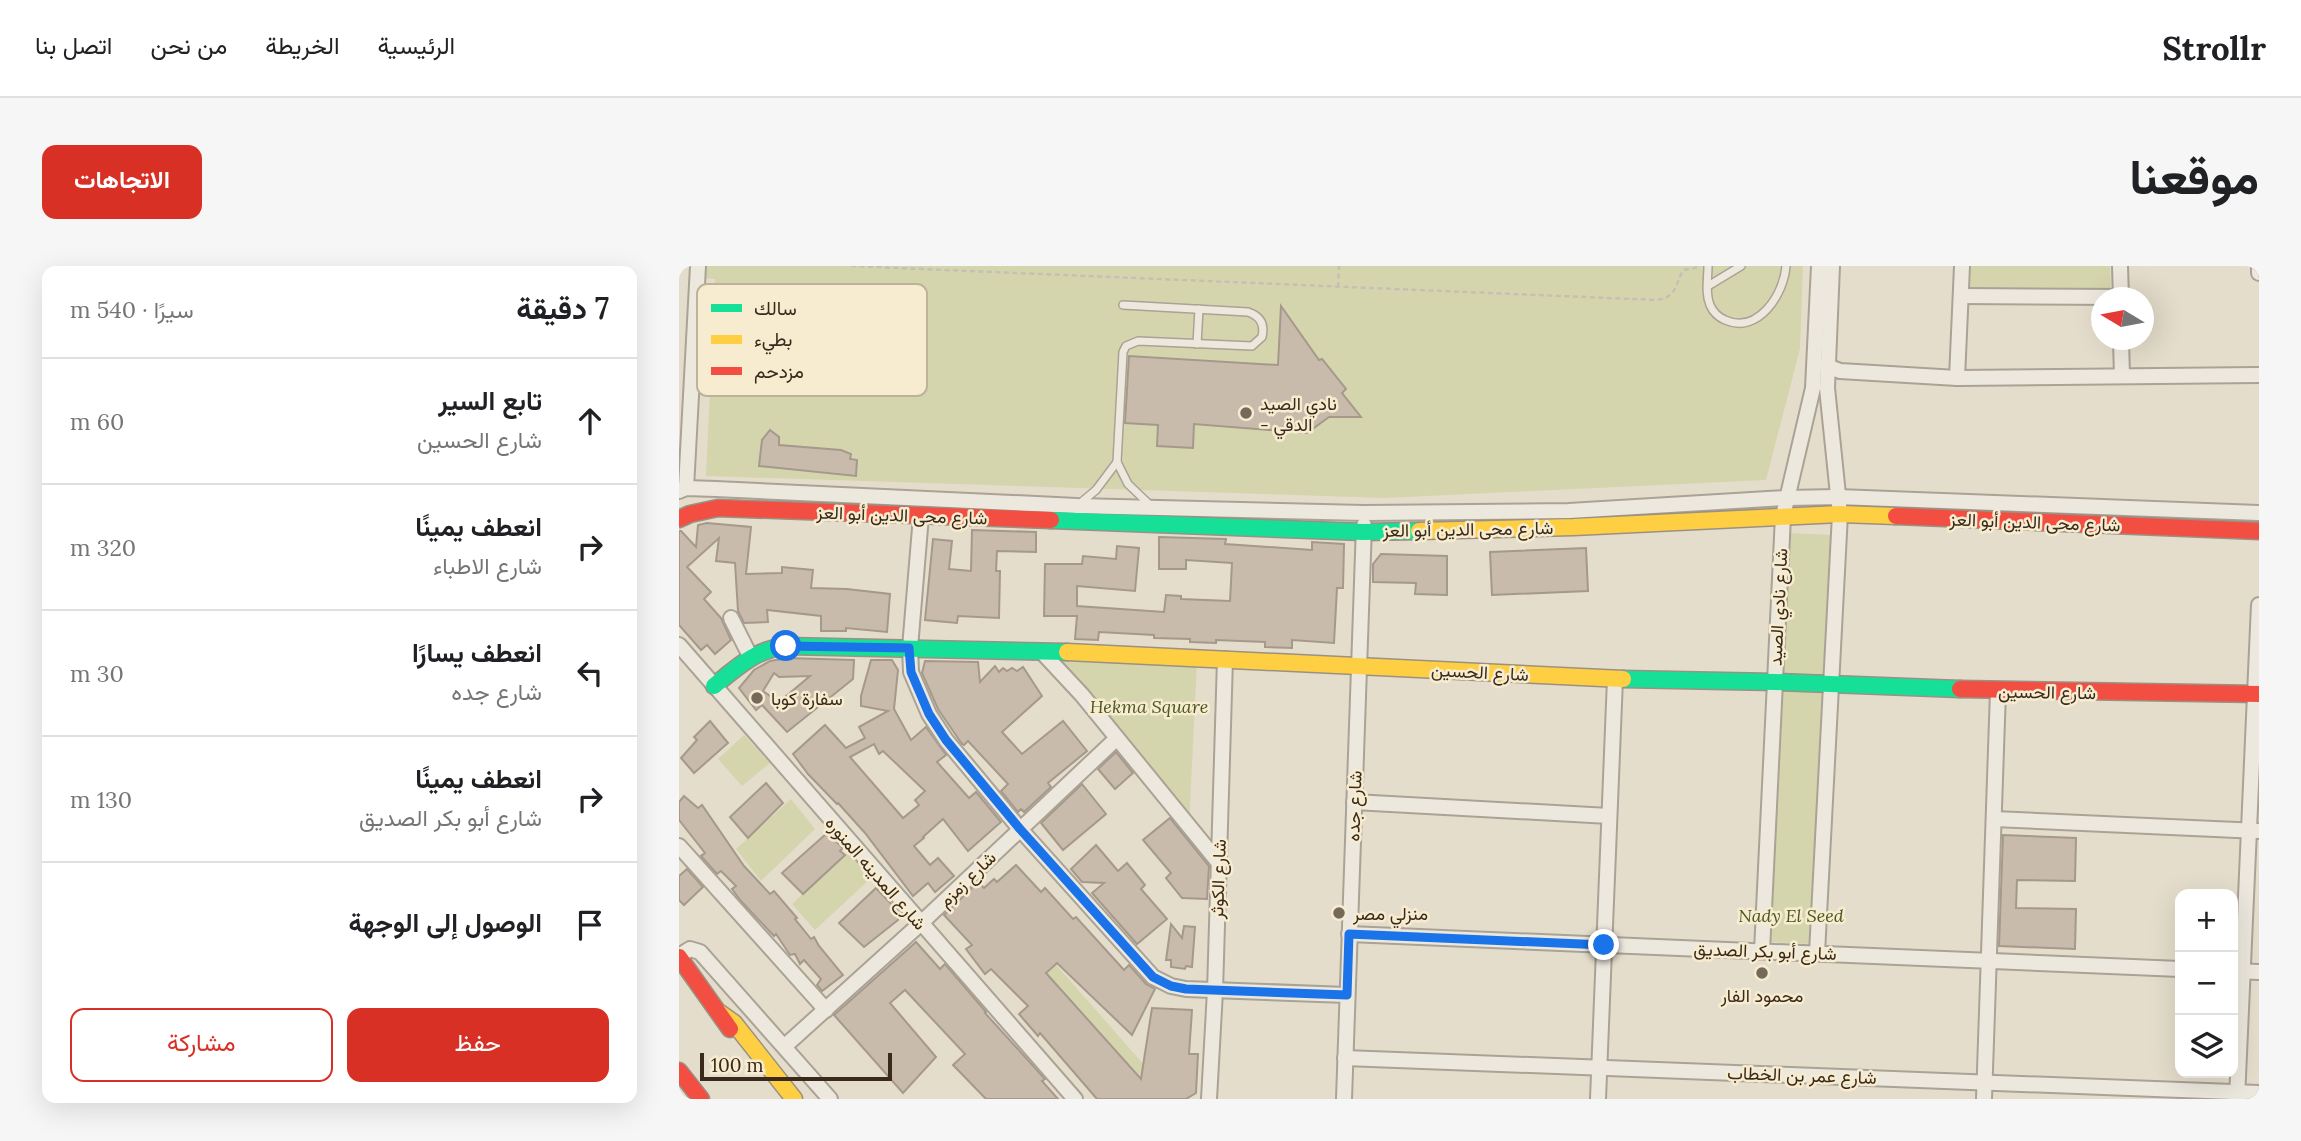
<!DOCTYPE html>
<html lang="ar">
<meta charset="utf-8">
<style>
:root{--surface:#fff;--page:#f6f6f6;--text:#202124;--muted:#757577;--line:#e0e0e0;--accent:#d93025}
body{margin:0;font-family:Lora,Vazirmatn,serif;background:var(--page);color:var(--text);direction:rtl}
.controls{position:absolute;right:21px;bottom:21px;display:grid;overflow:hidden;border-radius:14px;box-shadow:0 7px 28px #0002}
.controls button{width:63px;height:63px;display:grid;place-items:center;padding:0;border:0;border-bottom:2px solid var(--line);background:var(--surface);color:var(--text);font:35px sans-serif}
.compass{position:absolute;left:1412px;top:21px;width:63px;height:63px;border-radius:50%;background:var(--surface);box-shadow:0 7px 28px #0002;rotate:280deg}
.scale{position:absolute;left:21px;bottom:18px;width:192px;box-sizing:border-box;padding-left:7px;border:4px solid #392a1c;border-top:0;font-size:19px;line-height:24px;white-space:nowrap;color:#392a1c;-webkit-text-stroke:5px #f7ecd0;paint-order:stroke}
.stop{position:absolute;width:21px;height:21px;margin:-16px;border:5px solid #1a73e8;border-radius:50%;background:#fff}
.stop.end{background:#1a73e8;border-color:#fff;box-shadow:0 2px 7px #0008}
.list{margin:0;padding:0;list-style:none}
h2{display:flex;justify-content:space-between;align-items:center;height:91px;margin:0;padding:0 28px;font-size:30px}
h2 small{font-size:23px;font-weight:400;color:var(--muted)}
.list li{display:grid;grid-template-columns:46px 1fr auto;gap:21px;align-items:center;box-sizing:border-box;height:126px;padding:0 28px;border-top:2px solid var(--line)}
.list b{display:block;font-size:26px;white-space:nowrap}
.list p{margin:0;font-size:23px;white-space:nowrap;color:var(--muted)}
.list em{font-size:23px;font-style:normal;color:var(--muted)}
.actions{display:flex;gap:14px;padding:21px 28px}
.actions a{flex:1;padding:16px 0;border:2px solid var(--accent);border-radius:14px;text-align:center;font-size:24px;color:var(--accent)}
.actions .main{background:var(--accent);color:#fff}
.icon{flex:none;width:38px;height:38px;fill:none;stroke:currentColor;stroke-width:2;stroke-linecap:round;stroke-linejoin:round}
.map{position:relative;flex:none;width:1580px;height:833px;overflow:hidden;direction:ltr;border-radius:14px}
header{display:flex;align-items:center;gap:42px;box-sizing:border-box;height:98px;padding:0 35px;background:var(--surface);border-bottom:2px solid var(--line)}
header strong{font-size:33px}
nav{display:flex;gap:38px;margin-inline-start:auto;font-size:24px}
.intro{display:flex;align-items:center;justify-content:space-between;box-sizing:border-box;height:168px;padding:0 42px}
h1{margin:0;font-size:49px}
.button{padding:18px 32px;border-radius:14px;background:var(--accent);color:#fff;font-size:24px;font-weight:700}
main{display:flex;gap:42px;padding:0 42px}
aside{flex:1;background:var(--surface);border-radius:14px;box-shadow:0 7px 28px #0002}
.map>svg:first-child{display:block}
.green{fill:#d5d5ad}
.building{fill:#c9bbac;stroke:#a5998b;stroke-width:2;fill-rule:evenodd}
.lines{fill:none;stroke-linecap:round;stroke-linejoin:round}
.lane-casing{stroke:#aaa295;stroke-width:10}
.street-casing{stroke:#aaa295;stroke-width:18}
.fast-casing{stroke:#9a9184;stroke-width:19}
.slow-casing{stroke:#9a9184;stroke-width:19}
.jam-casing{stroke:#9a9184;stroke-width:19}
.path{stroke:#c6bfb4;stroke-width:2.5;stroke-dasharray:5 3.5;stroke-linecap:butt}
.lane{stroke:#ede8de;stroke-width:7}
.street{stroke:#ede8de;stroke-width:14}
.fast{stroke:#16e098;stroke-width:16}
.slow{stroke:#ffcf43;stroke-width:16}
.jam{stroke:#f24e42;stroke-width:16}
.route{stroke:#1a73e8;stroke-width:9}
.poi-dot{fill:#756959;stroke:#f7ecd0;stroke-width:2.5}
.labels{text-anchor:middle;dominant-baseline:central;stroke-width:5;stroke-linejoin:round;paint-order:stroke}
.poi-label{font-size:18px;fill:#392a1c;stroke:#f7ecd0;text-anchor:start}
.street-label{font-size:18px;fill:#392a1c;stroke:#f7ecd0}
.park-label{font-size:18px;font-style:italic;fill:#4a5722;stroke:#f7ecd0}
.key{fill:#f7ecd0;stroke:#beb29a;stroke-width:2}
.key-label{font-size:19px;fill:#392a1c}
</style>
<header>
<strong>Strollr</strong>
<nav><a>الرئيسية</a><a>الخريطة</a><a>من نحن</a><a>اتصل بنا</a></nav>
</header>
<div class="intro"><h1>موقعنا</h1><a class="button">الاتجاهات</a></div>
<main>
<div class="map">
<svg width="1580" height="833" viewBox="0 0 1580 833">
<rect width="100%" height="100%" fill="#e5ddcb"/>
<g class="green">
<path d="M23 0H1124L1121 83 1087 214 706 232 27 210 36 13 22 12Z"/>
<path d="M1292 0H1431L1432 25 1291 23Z"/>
<path d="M1110 267 1154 269 1148 412 1105 410Z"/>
<path d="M357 390 518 396 510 561 437 473Z"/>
<path d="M1103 424 1149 427 1134 678 1088 676Z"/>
<path d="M65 469 91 497 63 520 39 493Z"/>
<path d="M112 533 136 563 82 615 57 583Z"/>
<path d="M169 586 191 613 136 664 113 638Z"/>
<path d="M321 635 481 817 468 827 306 648Z"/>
</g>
<g class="building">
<path d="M602 40 640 94 643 93 667 123 663 127 682 151H650L628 167 515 158 514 182 478 180 479 159 446 157 450 90 599 99Z"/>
<path d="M91 164 100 171V179L162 184 172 188 171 193 178 194 177 210 80 200 83 174Z"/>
<path d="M28 257 72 261 67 308 103 307V301L134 304 132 322 168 323 211 328 208 366 167 362V365H142V350L88 344 89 356 65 357 59 345 56 297 37 295 40 272 8 301 32 326 25 333 42 352 52 374 36 388 28 379 22 384 0 359V265H2L17 281 19 259Z"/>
<path d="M293 264 357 266V286L318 285 317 305H321L320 352 279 350 278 357 246 354 254 273 273 275 270 303 292 305Z"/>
<path d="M480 271 547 273 546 278 633 284V276L665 278 664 322H658L655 377 613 374V382L586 381V376L537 374V377L511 376V373L475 372V369L420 366 419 374 396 373 398 350H365L366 298H403L404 290 437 293 438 280 460 282 456 325 398 320V340L485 346 487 329 502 330V333L551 335 553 297 507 294V303H480Z"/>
<path d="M907 282 909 325 813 329 811 286Z"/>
<path d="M702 288 768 290V329L736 328 737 317 694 316V298Z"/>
<path d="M108 392 175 394 174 413 108 466 83 439 77 444 60 422 75 404 91 395ZM95 407 100 411 131 410 100 436 84 425Z"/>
<path d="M192 394H213L219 404 215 443 232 474 247 461 267 489 258 496 290 532 297 526 322 556 289 585 264 553 244 571 245 572 235 580 251 599 259 592 275 610 256 626 249 617 234 630 186 567 159 537 158 538 129 508 114 488 146 459 167 482 186 472 180 461 209 445 182 440V430ZM195 478 200 488 204 485 246 525 236 534 240 539 224 552 171 491Z"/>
<path d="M246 395 299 396 301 416 316 400 320 406 324 402 328 405 333 402 338 405 344 401 363 430 323 466 343 488 384 455 408 485 369 517 372 521 345 546 342 543 339 546 322 525 329 518 289 475 285 479 283 478 259 443 243 407Z"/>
<path d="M31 455 49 477 15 507 2 492 18 474 15 471Z"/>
<path d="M437 486 454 507 436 523 419 503Z"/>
<path d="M87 517 104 537 69 572 51 551Z"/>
<path d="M403 518 427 548 384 584 362 557Z"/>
<path d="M5 530 19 542 23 539 65 600 91 628 95 625 118 652 116 653 132 673 135 671 140 680 164 709 143 725 138 719 142 713 125 694 121 698 116 688 111 689 97 668 95 670 62 635 53 623 57 620 42 605 38 608 22 590 26 587 0 554V536Z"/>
<path d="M491 552 530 600 528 633 503 632 487 612 492 607 464 574Z"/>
<path d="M148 567 164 582 161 585 166 589 124 628 103 607Z"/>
<path d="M1324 569 1397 572 1396 615 1338 614 1337 642 1397 643 1396 683 1320 680Z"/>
<path d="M417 579 439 605 448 597 466 619 462 623 488 653 458 678 413 627 425 617 403 616 392 603Z"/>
<path d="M337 599 362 626 366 622 394 653 397 651 445 704 450 699 467 718 476 723 453 769 378 697 367 707 462 813 473 742 513 744 510 788H519L517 827 507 833H418L361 767 359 770 340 748 349 740 312 703 306 708 287 683 293 679 265 649 299 616 305 622 315 613 318 616Z"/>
<path d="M8 603 24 621 5 639 0 634V610Z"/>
<path d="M197 622 220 646 219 654 185 681 160 657Z"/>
<path d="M492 658 503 672 505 660 516 661 513 701 507 700 506 703 492 701V694H487Z"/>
<path d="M237 676 261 703 266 698 307 746 306 747 366 813 363 815 379 833H307L274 799 286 788 226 724 211 737 257 791 224 827 155 749Z"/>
</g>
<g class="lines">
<defs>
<g id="lane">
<path d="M1029 0C1029 12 1026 27 1031 39 1034 46 1039 51 1046 54 1079 69 1105 28 1107 0"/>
<path d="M1029 20 1062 0"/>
<path d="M444 39 569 46C581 50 586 58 583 71L573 80 459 75 447 80 444 86 438 196 449 218 471 239"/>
<path d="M518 78 520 43"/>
<path d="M399 239 417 224 438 196"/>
</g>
<g id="street">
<path d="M1441 0 1442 32"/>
<path d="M1580 0V7"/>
<path d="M1282 30 1442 31"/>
<path d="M1442 74 1443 110"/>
<path d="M1148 100 1161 105 1278 112 1580 109"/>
<path d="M1278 112 1283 0"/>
<path d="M7 222 19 0"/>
<path d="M0 225 7 222 37 223 398 240 685 247 890 245 1107 232 1159 231 1580 247"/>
<path d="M242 250 231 382 232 406 250 448 267 474 341 563 474 711 492 720 507 723 668 729"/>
<path d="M52 352 72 392"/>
<path d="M0 379 396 833"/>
<path d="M362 385 403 429 540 597"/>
<path d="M675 536 930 550"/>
<path d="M1315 553 1580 565"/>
<path d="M0 580 147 744"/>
<path d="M670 668 1501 703"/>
<path d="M1083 685 1104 250 1134 122 1140 0"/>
<path d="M1138 687 1161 248 1148 122 1153 0"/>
<path d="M0 690 11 683 21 686 151 833"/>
<path d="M1554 705 1580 706"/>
<path d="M106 780 241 658 437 473"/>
<path d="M666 792 1580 827"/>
<path d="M530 833 536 725 546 393"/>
<path d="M665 833 685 259"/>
<path d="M919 833 936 413"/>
<path d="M1305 833 1319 425"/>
<path d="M1558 833 1580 339"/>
</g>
<g id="fast">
<path d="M372 254 684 266 740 265"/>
<path d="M944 413 1096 416 1281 423"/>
<path d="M35 420C57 402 77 383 107 380L388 386"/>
</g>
<g id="slow">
<path d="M740 265 895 261 1161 248 1217 250"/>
<path d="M388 386 944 413"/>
<path d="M41 747 55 757 115 833"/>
</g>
<g id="jam">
<path d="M1217 250 1580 265"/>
<path d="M0 253 11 248 39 242 372 254"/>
<path d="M1281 423 1580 428"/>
<path d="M0 691 51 763"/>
<path d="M0 805 22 833"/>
</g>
</defs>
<use href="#lane" class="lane-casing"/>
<use href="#street" class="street-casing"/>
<use href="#fast" class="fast-casing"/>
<use href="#slow" class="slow-casing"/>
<use href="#jam" class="jam-casing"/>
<g class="path">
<path d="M172 0 977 34C997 32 996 20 1004 4L1021 1"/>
<path d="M659 21 660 0"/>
</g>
<use href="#lane" class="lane"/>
<use href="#street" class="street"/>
<use href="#fast" class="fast"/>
<use href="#slow" class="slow"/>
<use href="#jam" class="jam"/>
</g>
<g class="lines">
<path class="route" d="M107 380 230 382 232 406 250 448 267 474 341 563 474 711 492 720 507 723 668 729 670 668 925 679"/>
</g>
<g class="poi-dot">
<circle cx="567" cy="147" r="7"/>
<circle cx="78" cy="432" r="7"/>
<circle cx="660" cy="647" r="7"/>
<circle cx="1083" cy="707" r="7"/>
</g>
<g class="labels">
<g class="poi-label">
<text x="581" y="137">نادي الصيد<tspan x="581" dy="21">- الدقي</tspan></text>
<text x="92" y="432">سفارة كوبا</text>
<text x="674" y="647">منزلي مصر</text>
<text x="1083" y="729" text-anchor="middle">محمود الفار</text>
</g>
<g class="street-label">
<text transform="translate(223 249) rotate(2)">شارع محى الدين أبو العز</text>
<text transform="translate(1356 256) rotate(2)">شارع محى الدين أبو العز</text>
<text transform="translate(789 263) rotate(-1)">شارع محى الدين أبو العز</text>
<text transform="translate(1099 341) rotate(-87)">شارع نادي الصيد</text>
<text transform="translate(801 406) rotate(3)">شارع الحسين</text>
<text transform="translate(1368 426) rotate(1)">شارع الحسين</text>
<text transform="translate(675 540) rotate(-88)">شارع جده</text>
<text transform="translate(197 607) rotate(49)">شارع المدينه المنوره</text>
<text transform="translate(288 613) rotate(-44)">شارع زمزم</text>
<text transform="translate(539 613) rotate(-88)">شارع الكوثر</text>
<text transform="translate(1086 685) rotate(2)">شارع أبو بكر الصديق</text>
<text transform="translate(1123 809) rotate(2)">شارع عمر بن الخطاب</text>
</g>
<g class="park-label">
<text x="470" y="440">Hekma Square</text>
<text x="1112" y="649">Nady El Seed</text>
</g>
</g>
<rect x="18" y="18" width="230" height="112" rx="10" class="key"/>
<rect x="32" y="38" width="31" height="8" fill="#16e098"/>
<rect x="32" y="69" width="31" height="9" fill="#ffcf43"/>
<rect x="32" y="101" width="31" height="8" fill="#f24e42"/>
<g class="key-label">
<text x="75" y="49">سالك</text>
<text x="75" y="80">بطيء</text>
<text x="75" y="112">مزدحم</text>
</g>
</svg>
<div class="controls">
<button>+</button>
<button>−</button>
<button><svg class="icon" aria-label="layers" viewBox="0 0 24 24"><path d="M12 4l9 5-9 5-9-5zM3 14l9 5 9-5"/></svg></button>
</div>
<svg class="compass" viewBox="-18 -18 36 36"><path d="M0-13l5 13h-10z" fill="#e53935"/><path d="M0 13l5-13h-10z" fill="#757577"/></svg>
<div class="scale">100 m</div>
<div class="stop" style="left:107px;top:380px"></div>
<div class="stop end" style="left:925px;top:679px"></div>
</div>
<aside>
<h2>7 دقيقة<small>سيرًا · 540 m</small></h2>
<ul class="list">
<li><svg class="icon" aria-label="ahead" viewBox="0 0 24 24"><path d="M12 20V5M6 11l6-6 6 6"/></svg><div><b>تابع السير</b><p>شارع الحسين</p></div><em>60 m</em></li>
<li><svg class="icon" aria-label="right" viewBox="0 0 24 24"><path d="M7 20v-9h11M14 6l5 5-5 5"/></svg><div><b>انعطف يمينًا</b><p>شارع الاطباء</p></div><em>320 m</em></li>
<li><svg class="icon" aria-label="left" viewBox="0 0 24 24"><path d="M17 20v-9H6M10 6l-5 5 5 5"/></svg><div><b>انعطف يسارًا</b><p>شارع جده</p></div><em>30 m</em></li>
<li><svg class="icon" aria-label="right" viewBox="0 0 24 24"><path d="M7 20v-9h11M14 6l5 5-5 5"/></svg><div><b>انعطف يمينًا</b><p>شارع أبو بكر الصديق</p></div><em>130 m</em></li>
<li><svg class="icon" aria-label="arrive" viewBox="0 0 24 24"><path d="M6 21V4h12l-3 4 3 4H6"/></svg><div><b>الوصول إلى الوجهة</b></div></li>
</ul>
<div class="actions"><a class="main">حفظ</a><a>مشاركة</a></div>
</aside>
</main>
